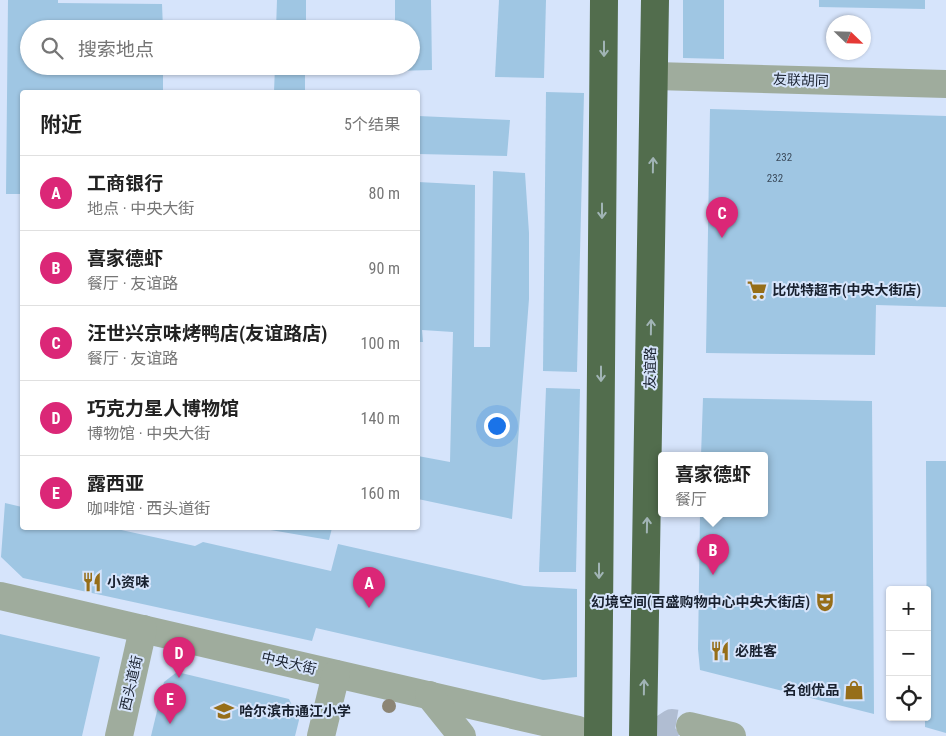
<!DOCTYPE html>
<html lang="zh">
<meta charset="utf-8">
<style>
:root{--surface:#fff;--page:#f6f6f6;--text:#222;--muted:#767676;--line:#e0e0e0;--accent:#db2777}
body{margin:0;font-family:"Roboto Condensed","Noto Sans SC",sans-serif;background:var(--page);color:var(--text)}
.controls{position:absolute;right:15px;bottom:15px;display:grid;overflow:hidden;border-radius:5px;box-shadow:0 1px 4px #0004}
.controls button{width:45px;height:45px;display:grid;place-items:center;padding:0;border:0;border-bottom:1px solid var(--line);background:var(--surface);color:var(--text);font:25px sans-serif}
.compass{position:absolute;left:826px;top:15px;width:45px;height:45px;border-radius:50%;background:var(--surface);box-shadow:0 1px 4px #0004;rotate:113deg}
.you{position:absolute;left:496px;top:425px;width:18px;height:18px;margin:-12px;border:4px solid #fff;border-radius:50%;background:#1a73e8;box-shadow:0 0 0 8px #1a73e833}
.badge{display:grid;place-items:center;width:32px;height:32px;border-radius:50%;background:var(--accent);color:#fff;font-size:16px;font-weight:700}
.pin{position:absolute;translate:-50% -41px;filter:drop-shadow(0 1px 2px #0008)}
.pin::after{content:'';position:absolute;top:26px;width:18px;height:15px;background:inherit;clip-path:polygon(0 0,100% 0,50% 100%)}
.popup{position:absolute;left:658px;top:452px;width:110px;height:65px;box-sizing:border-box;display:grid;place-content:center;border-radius:5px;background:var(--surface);filter:drop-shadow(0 1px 4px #0005);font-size:16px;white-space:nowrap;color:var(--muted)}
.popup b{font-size:19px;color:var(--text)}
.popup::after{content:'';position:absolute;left:50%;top:100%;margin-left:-10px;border:10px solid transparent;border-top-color:var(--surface)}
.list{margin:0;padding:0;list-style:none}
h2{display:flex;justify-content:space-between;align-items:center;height:65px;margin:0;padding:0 20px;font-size:21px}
h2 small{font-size:16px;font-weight:400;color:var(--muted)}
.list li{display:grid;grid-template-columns:32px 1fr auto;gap:15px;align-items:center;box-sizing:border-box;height:75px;padding:0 20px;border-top:1px solid var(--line)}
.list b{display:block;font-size:19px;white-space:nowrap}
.list p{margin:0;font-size:16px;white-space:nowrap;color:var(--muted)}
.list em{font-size:16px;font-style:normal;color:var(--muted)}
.icon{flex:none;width:28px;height:28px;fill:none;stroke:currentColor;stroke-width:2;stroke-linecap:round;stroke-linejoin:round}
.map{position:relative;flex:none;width:946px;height:736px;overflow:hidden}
.search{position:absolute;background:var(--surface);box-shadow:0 1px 4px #0004;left:20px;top:20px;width:400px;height:55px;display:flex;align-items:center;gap:12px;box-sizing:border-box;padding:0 18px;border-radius:28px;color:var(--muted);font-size:19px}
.panel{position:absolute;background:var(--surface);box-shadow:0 1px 4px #0004;left:20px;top:90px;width:400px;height:440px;border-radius:5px}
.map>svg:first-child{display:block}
.building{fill:#9fc6e3}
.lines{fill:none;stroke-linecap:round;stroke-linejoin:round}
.minor-tunnel{stroke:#b0bdd2;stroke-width:28;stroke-dasharray:28 14;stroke-linecap:butt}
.minor{stroke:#9fac9d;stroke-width:28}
.highway{stroke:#526d4d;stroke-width:28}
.tree{fill:#8c8575}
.oneway{stroke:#a1b4b5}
.labels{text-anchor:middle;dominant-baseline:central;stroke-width:4;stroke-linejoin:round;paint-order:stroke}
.number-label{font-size:11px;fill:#3a4a5b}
.street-label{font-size:14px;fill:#18202e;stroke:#d6e4fb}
.poi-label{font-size:14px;font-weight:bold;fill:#18202e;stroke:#d6e4fb;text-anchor:start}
</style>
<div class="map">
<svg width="946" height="736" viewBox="0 0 946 736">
<rect width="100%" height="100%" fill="#d6e4fb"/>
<g class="building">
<path d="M8 0H58V3L162 4 163 29H29V66H163V92H22V194H6Z"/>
<path d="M277 0H306V29H276Z"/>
<path d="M395 0H431L432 70 394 71V66H411V29H395Z"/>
<path d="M499 0H546L544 78 495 77Z"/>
<path d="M683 0H724V59L683 58Z"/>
<path d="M819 0H925V9L819 7Z"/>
<path d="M275 66H305V92H274Z"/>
<path d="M546 92 584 93 577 372 543 371Z"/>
<path d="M710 109 946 116V307L876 305 875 355 706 353Z"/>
<path d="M418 116 510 120 507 156 418 154Z"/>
<path d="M493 171 525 173 529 233V299L512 519 418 499V456L450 462 453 332 422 330 423 342H418V182L475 185 474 347H490Z"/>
<path d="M546 388 580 389 576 572H539Z"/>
<path d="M703 398 872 401 874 714 700 670 698 649 700 514H764V456H701Z"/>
<path d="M926 461H946V733L925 727V717H927Z"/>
<path d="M5 503 22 507V528H112L195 546 203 542 331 571 338 544 524 586 577 589V677L543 680 316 628 312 641 23 578 1 557Z"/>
<path d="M259 528H332L329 540Z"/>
<path d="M0 634 100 657 82 736H0Z"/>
<path d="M177 672 289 699 299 720 295 736H151L164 682Z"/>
</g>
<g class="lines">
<path class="minor-tunnel" d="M652 736 672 723 690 726"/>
<g class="minor">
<path d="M655 76 946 84"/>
<path d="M0 596 578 730"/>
<path d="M429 695 462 736"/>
<path d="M690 726 732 736"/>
<path d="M119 736 143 629"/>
<path d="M321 736 336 674"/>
</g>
<g class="highway">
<path d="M598 736 604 0"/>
<path d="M643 736 655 0"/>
</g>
</g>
<circle class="tree" cx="389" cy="706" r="7"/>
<defs><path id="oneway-shaft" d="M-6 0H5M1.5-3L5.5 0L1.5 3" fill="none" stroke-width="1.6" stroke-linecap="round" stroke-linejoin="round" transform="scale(1.25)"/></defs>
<g class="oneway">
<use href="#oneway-shaft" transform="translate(604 49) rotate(90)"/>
<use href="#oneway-shaft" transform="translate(653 165) rotate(-89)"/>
<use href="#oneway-shaft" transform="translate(602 211) rotate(90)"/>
<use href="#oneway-shaft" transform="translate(651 327) rotate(-89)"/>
<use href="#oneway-shaft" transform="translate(601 374) rotate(90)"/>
<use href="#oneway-shaft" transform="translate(647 525) rotate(-89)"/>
<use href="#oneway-shaft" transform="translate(599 571) rotate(90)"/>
<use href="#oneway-shaft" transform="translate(644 687) rotate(-89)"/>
</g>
<defs>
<symbol id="supermarket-bare" viewBox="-9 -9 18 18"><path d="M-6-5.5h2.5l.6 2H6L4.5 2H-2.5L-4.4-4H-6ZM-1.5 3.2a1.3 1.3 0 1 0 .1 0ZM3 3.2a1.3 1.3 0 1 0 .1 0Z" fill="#966e19" stroke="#d6e4fb" stroke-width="2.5" paint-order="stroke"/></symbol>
<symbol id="restaurant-bare" viewBox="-9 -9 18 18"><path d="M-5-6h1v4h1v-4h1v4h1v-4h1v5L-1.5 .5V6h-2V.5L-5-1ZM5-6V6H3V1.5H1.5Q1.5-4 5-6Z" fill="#966e19" stroke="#d6e4fb" stroke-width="2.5" paint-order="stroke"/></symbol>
<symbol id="theatre-bare" viewBox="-9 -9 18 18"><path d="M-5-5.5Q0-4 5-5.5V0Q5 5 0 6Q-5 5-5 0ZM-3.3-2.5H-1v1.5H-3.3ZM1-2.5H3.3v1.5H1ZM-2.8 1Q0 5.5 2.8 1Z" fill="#966e19" stroke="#d6e4fb" stroke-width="2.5" paint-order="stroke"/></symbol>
<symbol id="shop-bare" viewBox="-9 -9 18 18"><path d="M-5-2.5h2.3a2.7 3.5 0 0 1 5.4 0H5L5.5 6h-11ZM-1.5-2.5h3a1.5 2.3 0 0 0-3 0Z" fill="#966e19" stroke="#d6e4fb" stroke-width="2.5" paint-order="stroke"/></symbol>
<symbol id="school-bare" viewBox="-9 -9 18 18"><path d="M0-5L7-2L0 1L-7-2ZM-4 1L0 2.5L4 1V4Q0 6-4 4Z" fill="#966e19" stroke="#d6e4fb" stroke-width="2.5" paint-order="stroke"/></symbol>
</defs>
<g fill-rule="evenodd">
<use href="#supermarket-bare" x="743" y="276" width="28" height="28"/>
<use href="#restaurant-bare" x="78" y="568" width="28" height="28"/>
<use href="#theatre-bare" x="811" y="588" width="28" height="28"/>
<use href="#restaurant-bare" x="706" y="637" width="28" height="28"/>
<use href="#shop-bare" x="840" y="676" width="28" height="28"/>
<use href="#school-bare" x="210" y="697" width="28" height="28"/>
</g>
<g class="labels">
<g class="number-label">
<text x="784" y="157">232</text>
<text x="775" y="178">232</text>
</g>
<g class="street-label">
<text transform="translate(801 80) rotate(2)">友联胡同</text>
<text transform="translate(650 368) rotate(-89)">友谊路</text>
<text transform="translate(289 663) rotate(13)">中央大街</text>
<text transform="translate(131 683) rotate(-77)">西头道街</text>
</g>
<g class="poi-label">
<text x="772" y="290">比优特超市(中央大街店)</text>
<text x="107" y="582">小资味</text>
<text x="810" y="602" text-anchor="end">幻境空间(百盛购物中心中央大街店)</text>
<text x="735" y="651">必胜客</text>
<text x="839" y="690" text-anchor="end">名创优品</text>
<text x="239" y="711">哈尔滨市通江小学</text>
</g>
</g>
</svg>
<div class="controls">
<button>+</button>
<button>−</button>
<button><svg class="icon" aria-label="locate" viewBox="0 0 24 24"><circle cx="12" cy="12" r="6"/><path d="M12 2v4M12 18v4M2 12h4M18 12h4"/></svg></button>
</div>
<svg class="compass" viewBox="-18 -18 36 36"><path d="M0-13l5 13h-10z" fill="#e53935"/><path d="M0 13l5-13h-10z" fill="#767676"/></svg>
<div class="you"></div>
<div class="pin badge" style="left:369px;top:608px">A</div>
<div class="pin badge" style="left:713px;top:575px">B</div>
<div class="popup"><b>喜家德虾</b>餐厅</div>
<div class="pin badge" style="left:722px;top:238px">C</div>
<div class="pin badge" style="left:179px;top:678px">D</div>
<div class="pin badge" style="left:170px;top:724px">E</div>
<div class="search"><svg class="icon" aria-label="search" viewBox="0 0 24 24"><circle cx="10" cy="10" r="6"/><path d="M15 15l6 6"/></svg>搜索地点</div>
<section class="panel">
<h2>附近<small>5个结果</small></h2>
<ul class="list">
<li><span class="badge">A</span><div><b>工商银行</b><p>地点 · 中央大街</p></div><em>80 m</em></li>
<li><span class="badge">B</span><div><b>喜家德虾</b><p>餐厅 · 友谊路</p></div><em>90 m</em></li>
<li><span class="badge">C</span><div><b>汪世兴京味烤鸭店(友谊路店)</b><p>餐厅 · 友谊路</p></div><em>100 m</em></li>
<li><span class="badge">D</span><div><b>巧克力星人博物馆</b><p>博物馆 · 中央大街</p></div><em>140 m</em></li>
<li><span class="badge">E</span><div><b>露西亚</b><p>咖啡馆 · 西头道街</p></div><em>160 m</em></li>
</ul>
</section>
</div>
